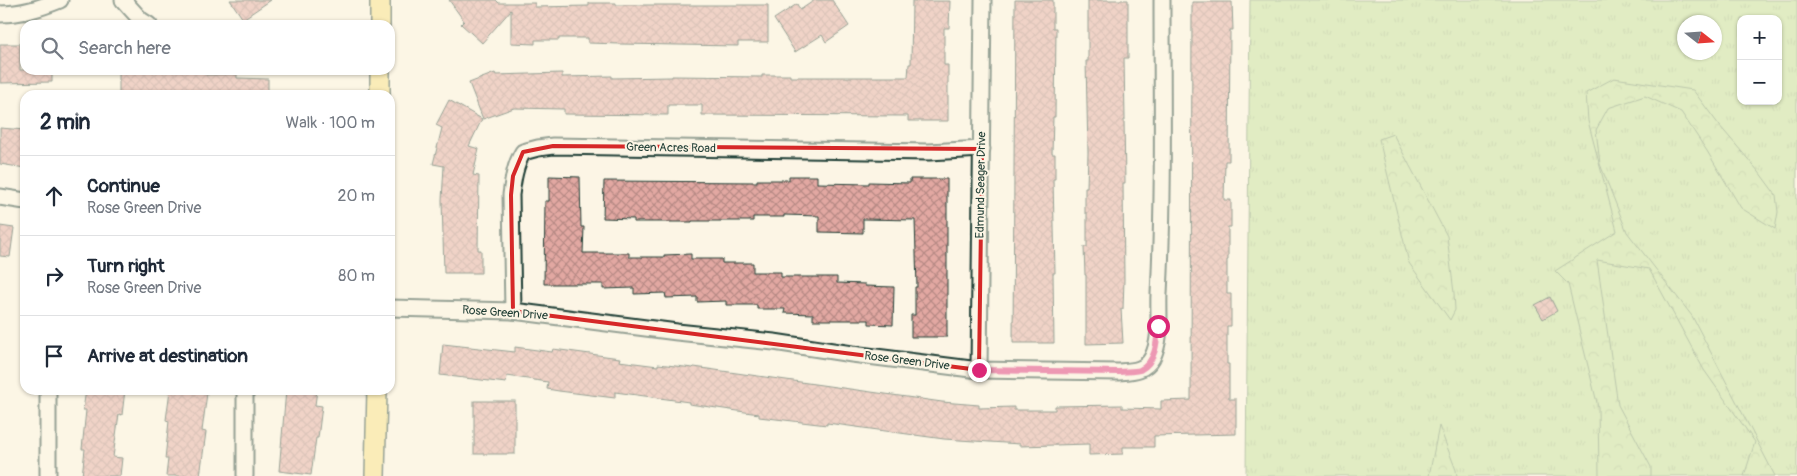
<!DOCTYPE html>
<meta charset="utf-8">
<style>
:root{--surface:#fff;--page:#f6f6f7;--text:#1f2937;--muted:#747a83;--line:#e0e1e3}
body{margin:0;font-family:Pangolin,sans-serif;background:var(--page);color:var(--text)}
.controls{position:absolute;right:15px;top:15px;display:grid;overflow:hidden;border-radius:10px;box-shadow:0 1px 4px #0004}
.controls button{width:45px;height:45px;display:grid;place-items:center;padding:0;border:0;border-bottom:1px solid var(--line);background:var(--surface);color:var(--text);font:25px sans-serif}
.compass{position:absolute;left:1677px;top:15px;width:45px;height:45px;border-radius:50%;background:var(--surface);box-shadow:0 1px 4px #0004;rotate:107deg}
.stop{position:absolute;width:15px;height:15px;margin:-11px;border:4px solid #db2777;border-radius:50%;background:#fff}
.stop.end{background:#db2777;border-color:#fff;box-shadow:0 1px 5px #0008}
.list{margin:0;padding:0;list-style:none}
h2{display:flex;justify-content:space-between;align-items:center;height:65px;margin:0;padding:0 20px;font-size:21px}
h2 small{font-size:16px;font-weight:400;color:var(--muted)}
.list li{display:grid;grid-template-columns:32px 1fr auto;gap:15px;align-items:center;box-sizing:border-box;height:80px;padding:0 20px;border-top:1px solid var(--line)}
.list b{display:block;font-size:19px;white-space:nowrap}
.list p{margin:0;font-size:16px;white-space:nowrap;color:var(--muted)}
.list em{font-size:16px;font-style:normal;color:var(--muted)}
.icon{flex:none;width:28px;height:28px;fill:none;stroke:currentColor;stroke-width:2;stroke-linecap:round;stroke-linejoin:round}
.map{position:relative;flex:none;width:1797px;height:476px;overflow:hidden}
.search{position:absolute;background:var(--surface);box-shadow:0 1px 4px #0004;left:20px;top:20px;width:375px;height:55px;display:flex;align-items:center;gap:12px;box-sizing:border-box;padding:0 18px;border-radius:15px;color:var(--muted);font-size:19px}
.panel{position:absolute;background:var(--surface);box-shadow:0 1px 4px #0004;left:20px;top:90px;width:375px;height:305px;border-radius:15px}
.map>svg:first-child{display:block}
.grass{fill:url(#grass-tufts);stroke:#708e66;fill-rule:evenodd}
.forest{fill:url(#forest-crowns);stroke:#708e66}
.building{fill:url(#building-cross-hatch);stroke:#1f3d34}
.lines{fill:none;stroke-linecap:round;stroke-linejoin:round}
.minor-casing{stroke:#1f3d34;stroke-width:19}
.major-casing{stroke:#1f3d34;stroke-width:22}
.minor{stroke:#fcf5e5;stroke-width:15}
.major{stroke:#f9e181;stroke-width:19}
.route{stroke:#db2777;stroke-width:6}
.marked{fill:none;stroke:#d62828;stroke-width:4;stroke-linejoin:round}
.labels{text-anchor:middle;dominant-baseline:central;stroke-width:4;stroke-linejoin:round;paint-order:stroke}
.street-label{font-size:12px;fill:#1f3d34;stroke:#fcf5e5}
</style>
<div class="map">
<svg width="1797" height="476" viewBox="0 0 1797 476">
<defs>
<pattern id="grass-tufts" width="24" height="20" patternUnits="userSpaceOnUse" patternTransform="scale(1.25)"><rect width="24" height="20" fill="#c0e099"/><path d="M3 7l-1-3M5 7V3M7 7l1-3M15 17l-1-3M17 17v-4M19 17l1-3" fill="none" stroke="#a5c184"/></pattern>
<pattern id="forest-crowns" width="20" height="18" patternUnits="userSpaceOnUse" patternTransform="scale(1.25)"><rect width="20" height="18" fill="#c0e099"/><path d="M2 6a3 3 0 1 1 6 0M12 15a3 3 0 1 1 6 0" fill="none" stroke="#a5c184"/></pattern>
<pattern id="building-cross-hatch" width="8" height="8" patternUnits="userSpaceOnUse" patternTransform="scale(1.25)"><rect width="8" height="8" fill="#e2a8a2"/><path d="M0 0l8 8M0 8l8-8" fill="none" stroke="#b78a85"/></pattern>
</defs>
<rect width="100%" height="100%" fill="#fcf5e5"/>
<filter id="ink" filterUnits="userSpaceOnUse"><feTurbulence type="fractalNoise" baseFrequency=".02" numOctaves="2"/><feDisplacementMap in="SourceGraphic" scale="10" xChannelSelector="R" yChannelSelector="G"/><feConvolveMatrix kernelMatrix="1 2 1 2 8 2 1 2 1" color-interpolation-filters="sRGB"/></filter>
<g filter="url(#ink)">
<path class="grass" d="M1250 0H1797V476H1246ZM1741 19H1778V101H1741ZM1684 22H1714V52H1684Z"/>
<g class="forest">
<path d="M1614 78 1693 90 1719 125 1759 172 1776 195 1778 212 1775 229 1741 208 1707 151 1681 112 1645 96 1608 108 1596 130 1600 164 1627 232 1692 316 1775 476H1744L1755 442 1704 370 1649 269 1597 260 1618 405 1651 467V476H1599L1598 407 1568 284 1555 271 1617 231 1588 121 1586 93Z"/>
<path d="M1393 134 1447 236 1454 293 1455 310 1450 320 1409 263 1379 139Z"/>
<path d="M1439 426 1456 470 1457 476H1429Z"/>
</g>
<g class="building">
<path d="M230 0H271L243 19Z"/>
<path d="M449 0H496L499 3H535V7L589 6V3H616V5H768V42H738V46L620 44 588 43V38H559V40H535V44L511 43V10L482 43 461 24 464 21Z"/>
<path d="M815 0H832L849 26 826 42 822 35 795 52 774 19 797 4 800 10Z"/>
<path d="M1015 0H1053V28H1056L1055 117H1053L1052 154H1055V179H1053L1055 273H1053L1054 343H1013Z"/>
<path d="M1088 0H1128V58H1124L1125 120H1124L1125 183H1123L1124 280 1123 309H1121L1123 343 1086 344V275H1085L1084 247H1087V213H1085V187H1087L1088 153 1086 61H1088Z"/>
<path d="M912 1H950L949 28H944V65H948V121H908V116L702 115V105H668V115L564 114V109L514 108 483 119 469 83 495 73 496 75 562 73V77L612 76V78L672 77V76L762 77V75H790V77H908L909 64H911Z"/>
<path d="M1192 2H1232L1233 30H1230L1229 161H1225L1224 200H1231V227H1228V260H1227V294H1231V326H1227V364H1229V399H1236V434L1154 436V447H1123V454L1089 455V444L1020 446V444L944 439 827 423V425L759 417V414L689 404V402L615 392V398L559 391 547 389 548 382 507 376 506 383 440 375 443 344 515 352V347L552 352 553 349 620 358 619 361 658 366V364L693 368 694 367 942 402 979 405V408L1014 407V410H1055V406L1122 405V408L1161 409V401L1191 400Z"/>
<path d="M0 44H20V70H52V82L0 83Z"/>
<path d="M119 70 206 71V75L237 74V78L268 79V95H119Z"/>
<path d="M449 100 482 119 469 146 479 149 473 175 479 176 478 250H481V273H444L442 200 444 166 433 164 442 128 436 125Z"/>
<path d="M0 128 25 130V168L0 164Z"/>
<path d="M549 176 580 177 581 227H584L583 253H629V257H664V255L691 254V259H722V263H753V272H781V277H837V283L865 284V286L894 287 893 325 869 324V320H813V314L784 313 785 309H757V305H726V301L697 302V297L666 298 665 293 634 294V288L603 289V284H544L545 201H549Z"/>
<path d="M789 176H817V183L869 184V182L910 183V179H947V337H911V315H915V287H917L915 220 863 219V233L819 232V216L784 215V217H753V221H692V222H634V219L603 218 604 181 757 182V180H789Z"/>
<path d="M0 226 14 228 10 257 0 256Z"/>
<path d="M1550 297 1557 311 1543 319 1535 305Z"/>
<path d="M86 390H125L122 415 119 414 113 457 122 458 120 476H82L85 449H82L86 410H83Z"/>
<path d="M170 390 207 393 202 431 206 432 200 476H166L168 459H165L169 421 166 420Z"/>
<path d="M286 390H317L315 405 322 406 318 438H316L311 475 279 471Z"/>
<rect x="474" y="401" width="41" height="53"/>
</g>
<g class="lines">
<defs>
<g id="minor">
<path d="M123 0 141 20 149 25"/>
<path d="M0 14C22 14 40 8 60 0"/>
<path d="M0 197 25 201"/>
<path d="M390 308 513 311 677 332 774 342 852 354 979 370 1119 372C1132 371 1145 371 1152 358 1162 339 1158 314 1159 294 1164 196 1162 98 1162 0"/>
<path d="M513 311 511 195C513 180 515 165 523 152L538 148 553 146 929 152 982 149"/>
<path d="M979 370 983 0"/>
<path d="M48 476V390"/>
<path d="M245 476V390"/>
</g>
<g id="major">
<path d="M380 25V0"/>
<path d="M380 95V70"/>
<path d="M375 476 377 390"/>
</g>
</defs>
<use href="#minor" class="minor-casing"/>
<use href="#major" class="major-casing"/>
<use href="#minor" class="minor"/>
<use href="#major" class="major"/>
</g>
</g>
<g class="lines" filter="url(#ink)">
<path class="route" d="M979 370 1119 372C1125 371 1134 372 1140 370 1156 362 1157 342 1158 326"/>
</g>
<path d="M0 0H1797V476H0ZM553 146 982 149 979 370 513 311 511 195 513 176 523 152Z" fill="#fcf5e5" fill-opacity=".55" fill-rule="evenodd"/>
<path class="marked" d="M553 146 982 149 979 370 513 311 511 195 513 176 523 152Z"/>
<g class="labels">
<g class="street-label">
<text transform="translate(671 148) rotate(1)">Green Acres Road</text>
<text transform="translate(981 185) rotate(-89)">Edmund Seager Drive</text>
<text transform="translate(505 313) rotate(4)">Rose Green Drive</text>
<text transform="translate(907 361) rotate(7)">Rose Green Drive</text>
</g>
</g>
</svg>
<div class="controls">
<button>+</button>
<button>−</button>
</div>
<svg class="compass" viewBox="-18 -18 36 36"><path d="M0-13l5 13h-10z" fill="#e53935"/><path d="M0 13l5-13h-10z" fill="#747a83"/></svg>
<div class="stop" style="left:1158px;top:326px"></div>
<div class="stop end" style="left:979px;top:370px"></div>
<div class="search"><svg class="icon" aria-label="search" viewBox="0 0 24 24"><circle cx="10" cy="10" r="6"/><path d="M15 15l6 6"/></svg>Search here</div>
<section class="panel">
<h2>2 min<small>Walk · 100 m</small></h2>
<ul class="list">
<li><svg class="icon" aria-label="ahead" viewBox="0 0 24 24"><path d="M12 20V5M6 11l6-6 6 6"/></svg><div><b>Continue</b><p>Rose Green Drive</p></div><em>20 m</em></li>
<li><svg class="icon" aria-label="right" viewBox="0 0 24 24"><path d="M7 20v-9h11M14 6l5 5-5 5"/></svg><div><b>Turn right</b><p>Rose Green Drive</p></div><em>80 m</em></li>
<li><svg class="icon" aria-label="arrive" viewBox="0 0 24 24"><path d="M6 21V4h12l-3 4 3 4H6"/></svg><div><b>Arrive at destination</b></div></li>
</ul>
</section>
</div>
